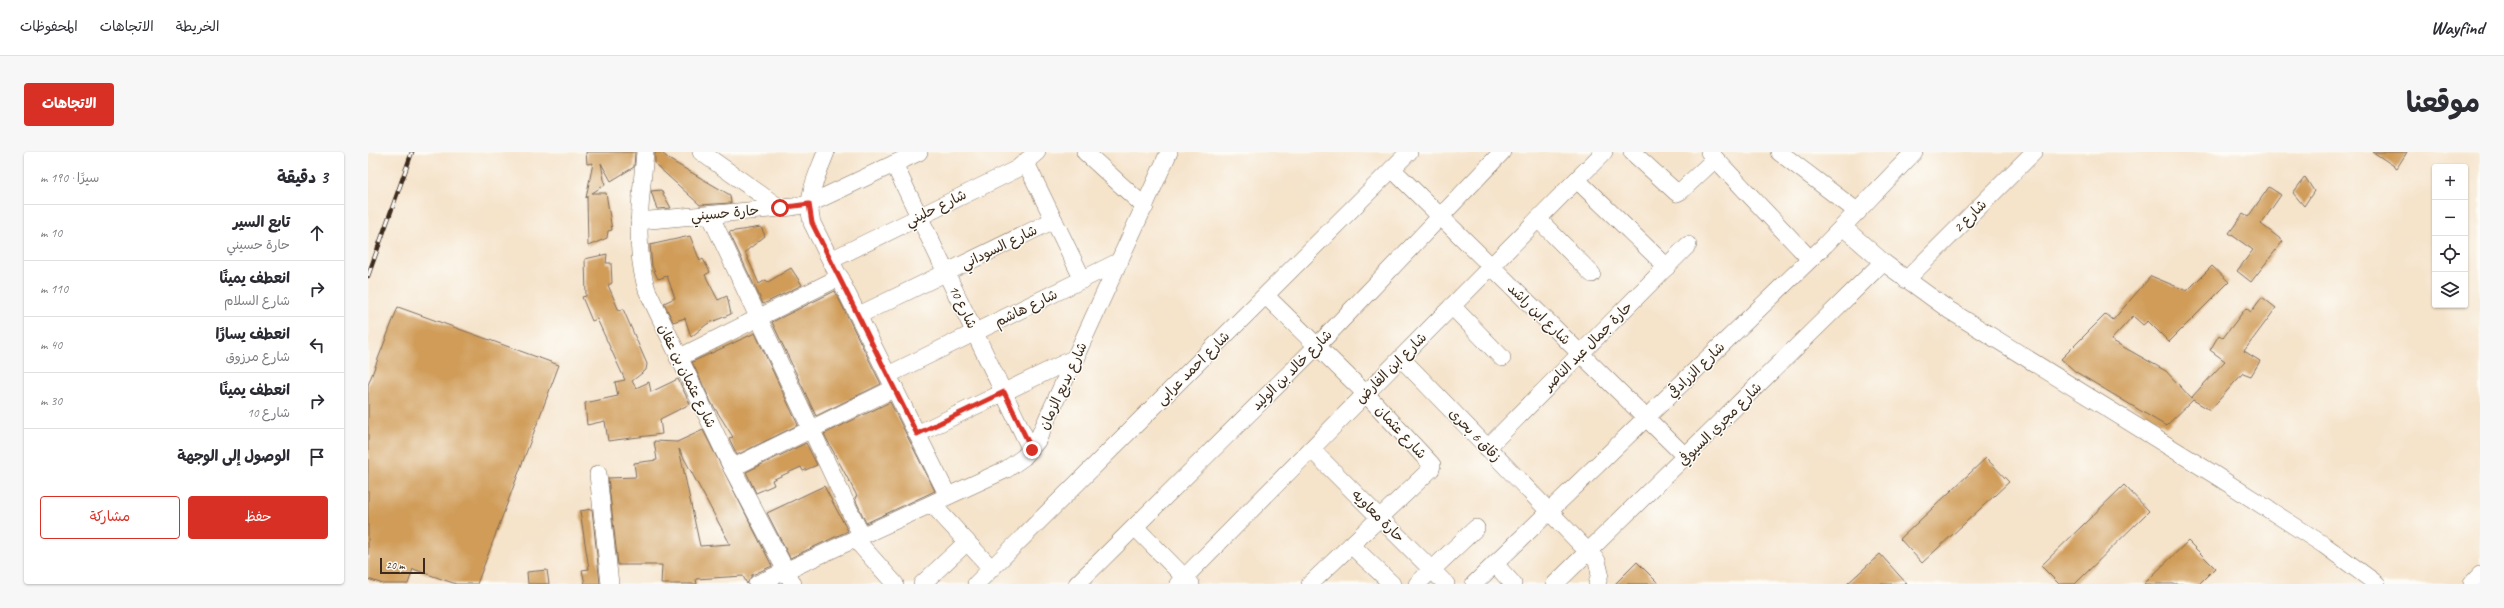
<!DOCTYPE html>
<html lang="ar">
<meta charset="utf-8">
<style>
:root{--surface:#fff;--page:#f7f7f7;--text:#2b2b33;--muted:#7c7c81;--line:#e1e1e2;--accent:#d93025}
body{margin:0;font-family:Caveat,"Playpen Sans Arabic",sans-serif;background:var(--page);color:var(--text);direction:rtl}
.controls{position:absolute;right:12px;top:12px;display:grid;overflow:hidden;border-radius:4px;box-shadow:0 1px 3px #0004}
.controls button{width:36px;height:36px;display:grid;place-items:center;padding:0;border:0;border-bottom:1px solid var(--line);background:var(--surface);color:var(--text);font:20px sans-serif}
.scale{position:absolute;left:12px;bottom:10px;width:45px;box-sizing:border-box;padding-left:4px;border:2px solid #3b2a1e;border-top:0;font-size:11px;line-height:14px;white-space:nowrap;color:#3b2a1e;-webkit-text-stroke:3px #fdfcf7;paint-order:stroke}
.stop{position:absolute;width:12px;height:12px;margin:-9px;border:3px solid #d93025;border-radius:50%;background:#fff}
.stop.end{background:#d93025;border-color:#fff;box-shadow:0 1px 4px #0008}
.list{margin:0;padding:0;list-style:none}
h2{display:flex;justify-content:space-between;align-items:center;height:52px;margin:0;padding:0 16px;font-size:17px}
h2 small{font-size:13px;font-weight:400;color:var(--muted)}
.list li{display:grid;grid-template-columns:26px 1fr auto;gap:12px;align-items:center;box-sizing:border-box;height:56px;padding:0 16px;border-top:1px solid var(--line)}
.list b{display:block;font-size:15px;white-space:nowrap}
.list p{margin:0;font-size:13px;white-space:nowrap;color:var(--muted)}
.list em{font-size:13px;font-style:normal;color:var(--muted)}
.actions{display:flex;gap:8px;padding:12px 16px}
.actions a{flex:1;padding:9px 0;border:1px solid var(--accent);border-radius:4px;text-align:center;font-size:14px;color:var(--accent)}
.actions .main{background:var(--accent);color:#fff}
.icon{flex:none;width:22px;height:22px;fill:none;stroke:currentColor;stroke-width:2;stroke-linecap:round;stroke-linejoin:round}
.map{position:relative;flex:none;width:2112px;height:432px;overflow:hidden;direction:ltr;border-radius:4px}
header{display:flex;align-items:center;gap:24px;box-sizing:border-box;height:56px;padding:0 20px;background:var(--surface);border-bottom:1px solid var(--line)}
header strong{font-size:19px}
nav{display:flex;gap:22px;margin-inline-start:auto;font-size:14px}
.intro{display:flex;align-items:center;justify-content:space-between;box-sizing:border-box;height:96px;padding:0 24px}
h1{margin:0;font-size:28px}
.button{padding:10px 18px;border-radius:4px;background:var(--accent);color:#fff;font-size:14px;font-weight:700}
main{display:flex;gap:24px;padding:0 24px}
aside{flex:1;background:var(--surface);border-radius:4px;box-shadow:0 1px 3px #0004}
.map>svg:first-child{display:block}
.building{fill:#d09c58;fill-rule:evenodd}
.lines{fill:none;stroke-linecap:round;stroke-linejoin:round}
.minor-casing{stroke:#7c6b5a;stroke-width:18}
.minor{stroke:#fff;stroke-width:17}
.rail-casing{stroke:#3b2a1e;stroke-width:4.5}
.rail{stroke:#fdfcf7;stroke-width:3;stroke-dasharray:9;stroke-linecap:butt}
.route{stroke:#d93025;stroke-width:5}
.labels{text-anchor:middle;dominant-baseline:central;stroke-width:3;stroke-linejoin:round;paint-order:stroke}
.street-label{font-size:14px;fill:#3b2a1e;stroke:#fdfcf7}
</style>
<header>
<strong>Wayfind</strong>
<nav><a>الخريطة</a><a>الاتجاهات</a><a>المحفوظات</a></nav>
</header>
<div class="intro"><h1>موقعنا</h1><a class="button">الاتجاهات</a></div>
<main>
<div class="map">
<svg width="2112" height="432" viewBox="0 0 2112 432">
<rect width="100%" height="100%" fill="#fdfcf7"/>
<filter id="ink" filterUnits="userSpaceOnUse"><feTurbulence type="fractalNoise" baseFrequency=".025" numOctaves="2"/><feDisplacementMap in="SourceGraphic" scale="8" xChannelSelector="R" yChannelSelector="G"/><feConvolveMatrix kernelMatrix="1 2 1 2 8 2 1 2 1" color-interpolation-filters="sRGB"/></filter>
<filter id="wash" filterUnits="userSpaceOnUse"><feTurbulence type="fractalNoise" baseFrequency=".012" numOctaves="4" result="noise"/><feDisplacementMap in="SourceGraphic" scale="16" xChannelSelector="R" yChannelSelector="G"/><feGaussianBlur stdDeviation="0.9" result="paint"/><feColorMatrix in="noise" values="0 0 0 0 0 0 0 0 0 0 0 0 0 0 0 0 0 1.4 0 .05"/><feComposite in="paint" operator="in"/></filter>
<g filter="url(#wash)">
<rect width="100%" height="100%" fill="#f5e3ca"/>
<g id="blocks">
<g class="building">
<path d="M218 0H267L266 15 243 29 233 11 237 33 224 41H238L244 78 240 79 239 86 220 94 219 44 218 46 225 11 219 12Z"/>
<path d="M287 0H293L302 8 362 43 363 51 332 53 287 12Z"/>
<path d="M2005 0H2039L2029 16Z"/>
<path d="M1937 25 1946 39 1936 54 1925 41Z"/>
<path d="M1901 35 1913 43 1893 72 1915 89 1883 130 1869 119 1885 98 1861 81 1875 62 1880 65Z"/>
<path d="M293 38 303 56 289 57 283 39Z"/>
<path d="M393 75 397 84 377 100 391 132 398 128 400 130 423 116 434 133 395 152 361 80Z"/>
<path d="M322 84 332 109 335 107 342 120 337 123 350 148 359 144 363 162 339 172 323 185 317 166 305 170 296 151 307 146 299 124 290 127 284 114 282 93Z"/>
<path d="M239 102 238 111H243L244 131 240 133 251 159 255 157 279 212 278 218 264 229 268 236 281 230 283 240 310 227 322 252 292 267 294 282 240 289 237 269 219 273 217 251 250 244 247 230 257 228 229 167 224 169 214 145 218 144 217 107Z"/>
<path d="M1844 114 1861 130 1801 190 1780 169 1775 173 1765 164 1743 188 1798 219 1823 246 1857 209 1842 198 1851 183 1855 186 1878 156 1883 160 1894 145 1908 156 1876 199 1892 209 1883 224 1875 221 1842 258 1825 248 1798 274 1708 220 1693 207 1738 162 1745 168 1783 124 1819 139Z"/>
<path d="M467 139 513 232 448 264 404 170Z"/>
<path d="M30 155 191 213 109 432H88L45 417 40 432H15L0 427V233Z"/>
<path d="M387 181 430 273 369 303 361 286 365 285 343 250 324 210Z"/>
<path d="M522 250 567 339 498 371 488 349 487 345 489 344 456 282Z"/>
<path d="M335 278 404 414 384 423 379 432 375 424 328 427 329 432H293L294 413H250L240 326 268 325 266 311 289 308 286 289 309 290ZM311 297 362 392 332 394Z"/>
<path d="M438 291 449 313 435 319 433 315 404 328 406 333 388 341 378 320Z"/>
<path d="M1618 306 1641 330 1554 411 1532 387Z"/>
<path d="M1756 333 1781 359 1707 432H1691L1673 414Z"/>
<path d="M456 334 480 379 422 406 399 361Z"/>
<path d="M224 357 232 432H217L214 418 221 417 212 359Z"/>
<path d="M1820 389 1847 416 1831 432H1776Z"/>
<path d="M1512 402 1539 432H1479Z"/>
<path d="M1269 410 1291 432H1247Z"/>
<path d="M179 418 181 432H160L159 420Z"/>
</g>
</g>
</g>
<g filter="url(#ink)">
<use href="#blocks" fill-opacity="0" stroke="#7c6b5a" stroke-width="1"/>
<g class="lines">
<defs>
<g id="minor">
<path d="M277 0C273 47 265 93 279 138L364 316 425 432"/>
<path d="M333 0 412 56"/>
<path d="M458 0C449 24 437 45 444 71L580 344"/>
<path d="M717 0 777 55"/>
<path d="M1264 0 1309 41 1313 39 1347 7"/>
<path d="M1341 0 1442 107"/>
<path d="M1411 0 1490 60"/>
<path d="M658 11 715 128"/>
<path d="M526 12 663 298"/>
<path d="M1024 17 1318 305"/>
<path d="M1209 28 1299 115"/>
<path d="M342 63 494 385"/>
<path d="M1170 67 1224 122"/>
<path d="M271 69 424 55 441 52 551 0"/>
<path d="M1475 75 1515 110 1581 158 1847 323 1956 393 2009 432"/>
<path d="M463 108 649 17 669 0"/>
<path d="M1538 128 1666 0"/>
<path d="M898 144 998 242 1064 313 1063 317 942 432"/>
<path d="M1084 154 1134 206"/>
<path d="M491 163 686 68"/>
<path d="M310 206 472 125"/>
<path d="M1033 206 1229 409 1232 421 1229 432"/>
<path d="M520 223 752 109"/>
<path d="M549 282 709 205"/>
<path d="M1119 296 1320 93"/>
<path d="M943 297 1078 432"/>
<path d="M364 316 527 236"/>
<path d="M230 322 242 432"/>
<path d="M564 352 623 416"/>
<path d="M767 375 823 432"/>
<path d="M488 388 527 432"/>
<path d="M983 393 1024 432"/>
<path d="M1127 412 1145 432"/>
<path d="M389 432 639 317 656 305 669 289 801 0"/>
<path d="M554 432 599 390"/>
<path d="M608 432 1041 0"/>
<path d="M709 432 949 194 1134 0"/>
<path d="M810 432 1236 0"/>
<path d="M1049 432 1108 376"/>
<path d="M1106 432 1457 93 1546 0"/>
<path d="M1187 432 1515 110"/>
<path d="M2104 432 2112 423"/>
</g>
</defs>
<use href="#minor" class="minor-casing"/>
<use href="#minor" class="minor"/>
<defs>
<path id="rail" d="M0 124 44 0"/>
</defs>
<use href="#rail" class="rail-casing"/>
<use href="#rail" class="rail"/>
</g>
</g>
<g class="lines" filter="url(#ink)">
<path class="route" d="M412 56 441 52 444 71 549 282 636 240 664 298"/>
</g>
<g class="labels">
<g class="street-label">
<text transform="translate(568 56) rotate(-26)">شارع حليني</text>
<text transform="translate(357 61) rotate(-5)">حارة حسيني</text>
<text transform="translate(1602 64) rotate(-45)">شارع 2</text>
<text transform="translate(631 95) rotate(-26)">شارع السوداني</text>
<text transform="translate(595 155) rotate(64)">شارع 10</text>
<text transform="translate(658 156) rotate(-26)">شارع هاشم</text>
<text transform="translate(1171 162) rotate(44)">شارع ابن راشد</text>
<text transform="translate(1220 194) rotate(-45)">حارة جمال عبد الناصر</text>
<text transform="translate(825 216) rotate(-45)">شارع احمد عرابى</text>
<text transform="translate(1023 216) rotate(-45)">شارع ابن الفارض</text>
<text transform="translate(924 218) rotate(-45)">شارع خالد بن الوليد</text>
<text transform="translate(1328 218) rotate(-44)">شارع الزرادقي</text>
<text transform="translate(319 224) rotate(64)">شارع عثمان بن عفان</text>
<text transform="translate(695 234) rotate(-65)">شارع بديع الزمان</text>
<text transform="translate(1352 272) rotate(-45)">شارع مجري السيوفي</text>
<text transform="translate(1033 280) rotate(47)">شارع عثمان</text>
<text transform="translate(1107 283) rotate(46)">زقاق 6 بحرى</text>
<text transform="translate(1010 364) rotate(45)">حارة معاويه</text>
</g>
</g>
</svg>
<div class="controls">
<button>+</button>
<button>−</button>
<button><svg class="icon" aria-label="locate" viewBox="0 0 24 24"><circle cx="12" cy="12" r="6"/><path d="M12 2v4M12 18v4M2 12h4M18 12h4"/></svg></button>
<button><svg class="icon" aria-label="layers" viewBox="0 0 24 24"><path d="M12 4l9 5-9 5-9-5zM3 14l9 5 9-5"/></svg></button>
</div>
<div class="scale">20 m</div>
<div class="stop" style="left:412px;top:56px"></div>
<div class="stop end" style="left:664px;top:298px"></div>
</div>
<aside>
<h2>3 دقيقة<small>سيرًا · 190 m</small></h2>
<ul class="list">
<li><svg class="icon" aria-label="ahead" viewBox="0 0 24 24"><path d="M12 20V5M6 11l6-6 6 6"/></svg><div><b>تابع السير</b><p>حارة حسيني</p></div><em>10 m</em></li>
<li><svg class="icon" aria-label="right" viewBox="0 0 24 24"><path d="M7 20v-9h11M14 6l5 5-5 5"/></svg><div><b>انعطف يمينًا</b><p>شارع السلام</p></div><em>110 m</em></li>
<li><svg class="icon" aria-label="left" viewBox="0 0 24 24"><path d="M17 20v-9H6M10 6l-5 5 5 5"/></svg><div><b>انعطف يسارًا</b><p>شارع مرزوق</p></div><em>40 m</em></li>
<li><svg class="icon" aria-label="right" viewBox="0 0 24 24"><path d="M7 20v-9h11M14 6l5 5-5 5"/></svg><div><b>انعطف يمينًا</b><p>شارع 10</p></div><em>30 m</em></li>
<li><svg class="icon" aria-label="arrive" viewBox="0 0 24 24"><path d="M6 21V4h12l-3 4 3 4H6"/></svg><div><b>الوصول إلى الوجهة</b></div></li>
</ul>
<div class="actions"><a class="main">حفظ</a><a>مشاركة</a></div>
</aside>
</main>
